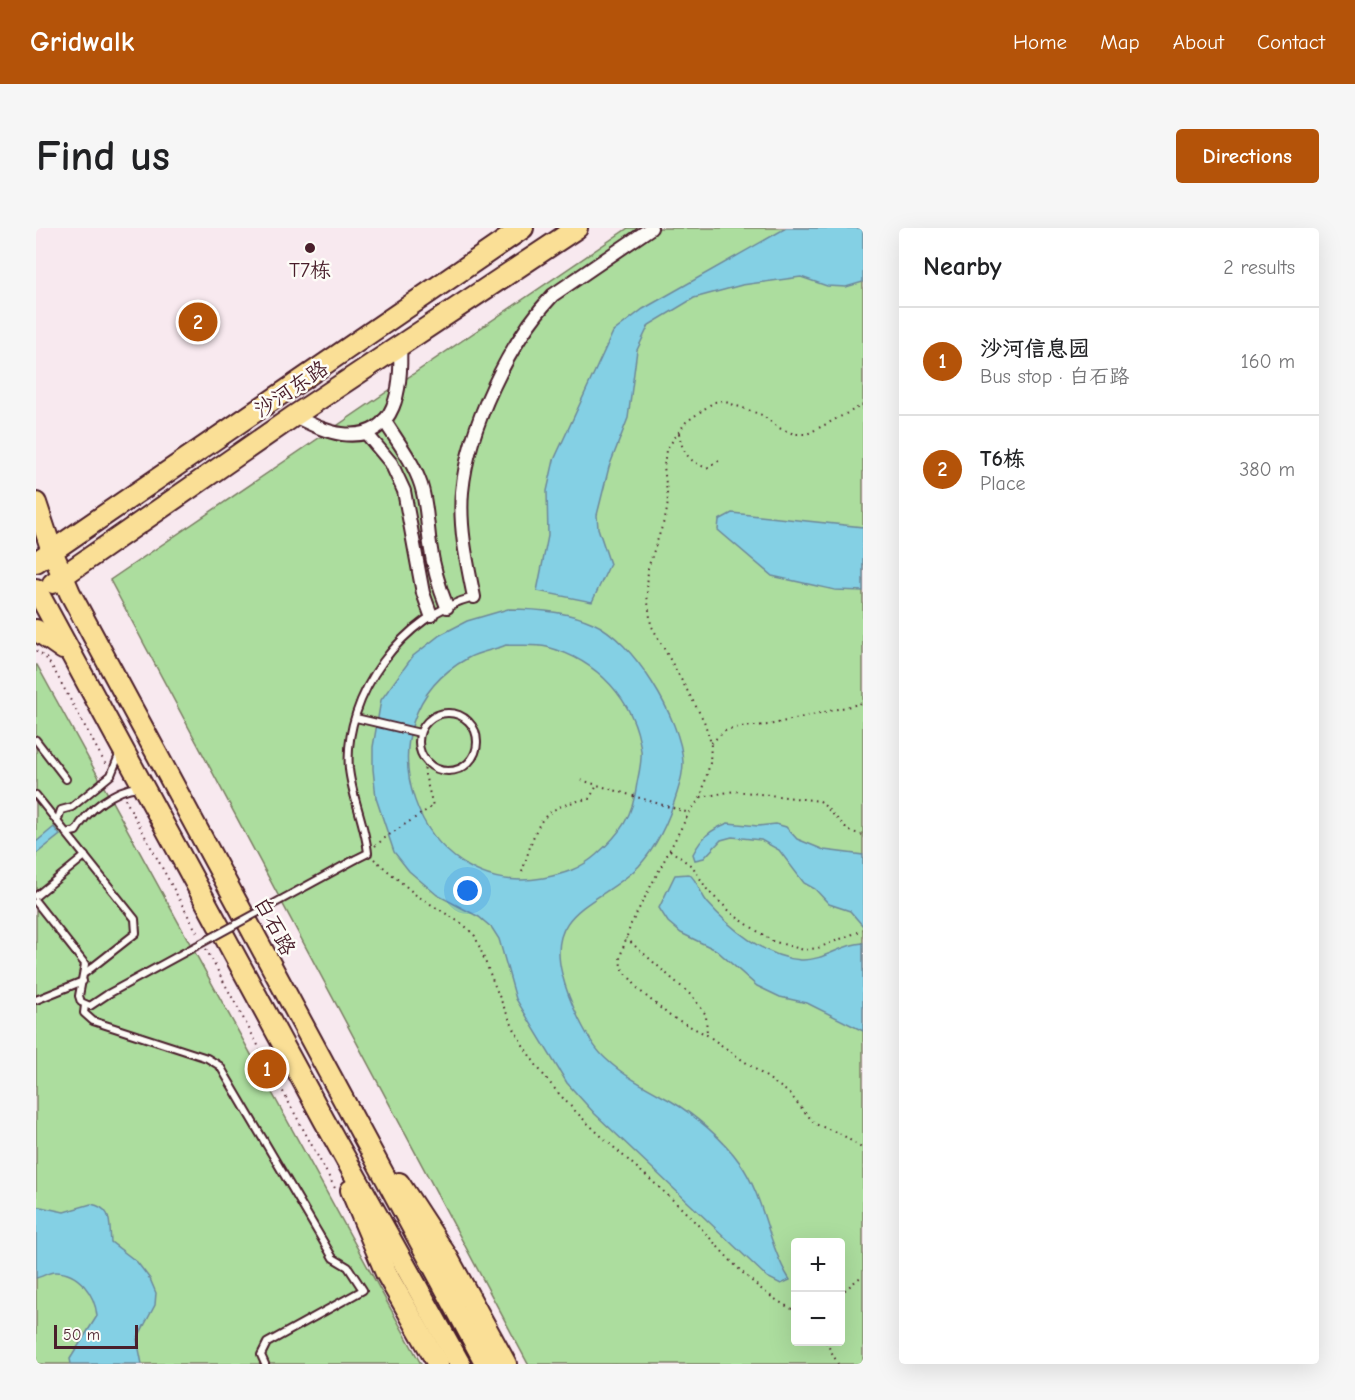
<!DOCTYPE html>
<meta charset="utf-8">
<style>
:root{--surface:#fff;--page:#f6f6f6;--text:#202124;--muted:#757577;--line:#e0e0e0;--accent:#b45309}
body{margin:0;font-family:"Comic Neue","LXGW WenKai TC",sans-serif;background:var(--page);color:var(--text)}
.controls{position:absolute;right:18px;bottom:18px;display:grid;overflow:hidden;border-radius:6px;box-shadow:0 6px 24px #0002}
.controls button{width:54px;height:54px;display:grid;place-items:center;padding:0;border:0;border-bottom:2px solid var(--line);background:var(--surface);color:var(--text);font:30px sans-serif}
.scale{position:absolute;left:18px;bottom:15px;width:84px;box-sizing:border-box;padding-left:6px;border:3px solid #4a1f2b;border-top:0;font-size:16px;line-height:21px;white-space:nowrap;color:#4a1f2b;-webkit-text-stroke:4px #fdfcf7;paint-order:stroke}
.you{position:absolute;left:432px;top:663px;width:21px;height:21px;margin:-15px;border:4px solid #fff;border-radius:50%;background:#1a73e8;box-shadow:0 0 0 9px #1a73e833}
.badge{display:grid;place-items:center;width:39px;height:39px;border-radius:50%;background:var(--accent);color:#fff;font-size:20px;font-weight:700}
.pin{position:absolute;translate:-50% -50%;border:3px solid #fff;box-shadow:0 2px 6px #0006}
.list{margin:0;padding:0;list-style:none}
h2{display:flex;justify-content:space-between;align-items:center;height:78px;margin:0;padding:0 24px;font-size:26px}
h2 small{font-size:20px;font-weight:400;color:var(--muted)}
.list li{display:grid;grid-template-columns:39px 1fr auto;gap:18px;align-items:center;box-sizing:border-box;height:108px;padding:0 24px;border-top:2px solid var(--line)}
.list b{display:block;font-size:22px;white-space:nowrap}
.list p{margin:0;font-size:20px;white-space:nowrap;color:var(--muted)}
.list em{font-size:20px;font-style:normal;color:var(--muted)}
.map{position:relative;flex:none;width:827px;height:1136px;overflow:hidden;border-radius:6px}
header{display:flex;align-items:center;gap:36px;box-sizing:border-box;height:84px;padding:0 30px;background:var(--accent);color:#fff}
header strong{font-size:28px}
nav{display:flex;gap:33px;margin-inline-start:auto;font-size:21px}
.intro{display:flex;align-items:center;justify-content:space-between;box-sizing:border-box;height:144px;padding:0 36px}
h1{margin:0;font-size:42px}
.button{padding:15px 27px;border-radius:6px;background:var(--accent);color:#fff;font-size:21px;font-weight:700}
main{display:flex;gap:36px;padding:0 36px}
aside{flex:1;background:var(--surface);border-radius:6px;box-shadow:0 6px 24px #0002}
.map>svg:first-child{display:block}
.green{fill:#acdd9e;stroke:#7b7e64;stroke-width:1.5;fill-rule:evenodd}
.water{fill:#84d0e4;stroke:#6d899a;stroke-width:1.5;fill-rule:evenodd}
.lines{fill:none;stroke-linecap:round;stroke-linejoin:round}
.service-casing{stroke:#4a1f2b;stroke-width:10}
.minor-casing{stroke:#4a1f2b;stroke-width:16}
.primary-casing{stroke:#4a1f2b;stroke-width:24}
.path{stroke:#4a1f2b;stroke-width:2;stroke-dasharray:1.5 4.5;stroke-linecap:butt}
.service{stroke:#fdfcf7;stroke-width:6}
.minor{stroke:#fdfcf7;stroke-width:12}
.primary{stroke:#fadf96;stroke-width:20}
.service-bridge-casing{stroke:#4a1f2b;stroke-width:10;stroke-linecap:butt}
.service-bridge{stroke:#fdfcf7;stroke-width:6}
.poi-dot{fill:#4a1f2b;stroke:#fdfcf7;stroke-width:2}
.labels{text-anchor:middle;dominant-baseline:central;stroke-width:5;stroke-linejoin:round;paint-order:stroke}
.poi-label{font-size:21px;fill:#4a1f2b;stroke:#fdfcf7}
.street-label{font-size:21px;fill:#4a1f2b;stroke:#fdfcf7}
</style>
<header>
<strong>Gridwalk</strong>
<nav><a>Home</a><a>Map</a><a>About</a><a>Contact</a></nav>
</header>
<div class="intro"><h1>Find us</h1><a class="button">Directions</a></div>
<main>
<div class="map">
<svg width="827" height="1136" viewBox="0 0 827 1136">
<rect width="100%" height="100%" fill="#f8e9ef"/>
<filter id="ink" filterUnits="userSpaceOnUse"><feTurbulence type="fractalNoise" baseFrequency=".0167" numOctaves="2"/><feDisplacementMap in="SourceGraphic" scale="12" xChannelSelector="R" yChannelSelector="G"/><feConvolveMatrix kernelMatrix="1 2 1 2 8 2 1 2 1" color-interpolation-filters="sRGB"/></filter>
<g filter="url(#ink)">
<g class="green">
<path d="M592 0H827V1136H492L74 352ZM760 1014H804V1114H760Z"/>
<path d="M0 437H1L385 1136H0Z"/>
</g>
<g class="water">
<path d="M750 0H827V54L810 59 791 58 765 49 706 57 658 70 613 97 601 122 592 190 573 239 561 287 562 300 574 336 556 374 501 363 512 308 511 263 518 232 577 104 607 81Z"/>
<path d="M696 285 827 299V363L799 362 736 348 682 302 683 292Z"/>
<path d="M472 381C500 381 531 383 557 395 597 412 645 491 647 534 647 543 644 556 641 565 633 592 622 617 603 638 566 676 509 680 526 746 532 771 551 814 570 831 589 849 613 861 635 873 659 887 688 912 704 935 729 970 731 1016 754 1052L745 1056 731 1049 559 886 531 855 480 771 463 711 456 700 443 689 401 667 373 643 358 624 340 570 337 541V519L345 472 377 428 404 407 431 393ZM470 417C483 418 499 416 511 419 561 432 599 472 605 523 606 533 603 545 601 555 597 588 585 605 560 627 544 641 528 646 507 650 380 673 317 492 432 430 443 424 458 422 470 417Z"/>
<path d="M692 595 722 598 740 596 750 599 761 611 788 622 827 627V698L814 683 793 676 779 661 768 655 743 622 725 612 696 609 685 612 668 630 659 632 657 626C666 609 674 602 692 595Z"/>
<path d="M18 599 24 607 0 626V614Z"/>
<path d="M653 646C662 653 664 665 671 674 693 699 729 730 765 732 788 733 805 716 827 715V803L771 775 744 769 721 758 680 722 645 705 632 694 623 680 639 647Z"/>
<path d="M55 976C77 980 73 995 75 1014L101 1034 114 1051 120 1065 119 1077 101 1111 106 1136H35L34 1131 61 1088C59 1067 43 1043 18 1044 13 1044 6 1049 0 1050V978L28 984Z"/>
</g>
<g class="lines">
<defs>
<g id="service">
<circle cx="412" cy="514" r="29"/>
<path d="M320 490 384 505"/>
<path d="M0 512 30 551"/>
<path d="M0 567 99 691 100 705 49 745"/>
<path d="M21 594 25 582 36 579 75 547 83 527"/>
<path d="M30 605 40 603C51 582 79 561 102 559"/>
<path d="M320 631 332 625C329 596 316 569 313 541 307 467 368 386 438 369"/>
<path d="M0 668 49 628"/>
<path d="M0 674 49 736 43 768 45 774 54 778 72 766"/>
<path d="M0 772 47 753"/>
<path d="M49 777 48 785 57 793 171 830 184 838 297 1030 312 1039 327 1062 231 1115 225 1127 229 1136"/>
</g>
<g id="minor">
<path d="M258 188C273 195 289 204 306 206 362 213 366 157 364 116"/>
<path d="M348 192C361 213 377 233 385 257 391 276 391 296 394 316 397 338 403 359 411 379"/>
<path d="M330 205 355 235 368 263 387 365 395 387"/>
<path d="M438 369C431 335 423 299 426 264 432 200 473 114 517 67L615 0"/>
</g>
<g id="primary">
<path d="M0 275 16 323 34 365 450 1136"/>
<path d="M0 334 487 0"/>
<path d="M17 355 258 188 541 0"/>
<path d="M0 361 288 892 424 1136"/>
<path d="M0 402 27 421"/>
<path d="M363 955 412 1030 470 1136"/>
<path d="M315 962 350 1045 402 1136"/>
</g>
</defs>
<use href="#service" class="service-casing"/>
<use href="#minor" class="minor-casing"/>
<use href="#primary" class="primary-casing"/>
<g class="path">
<path d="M827 177 771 206H758L743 200 726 187 687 173 678 174 650 194 630 222 628 238 632 274 630 287 612 340 611 367 615 397 668 493 675 515 674 535 665 569 653 585 595 696 584 729 585 739 604 763 634 788 671 807 753 865 779 896 805 906 827 921"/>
<path d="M643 205C646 224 653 234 671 240L686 231"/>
<path d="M0 423 10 430 17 440 70 537"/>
<path d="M675 515 689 503 703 499 733 497 827 475"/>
<path d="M545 552 653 585"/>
<path d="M665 569 699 563 784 573 813 603 827 607"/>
<path d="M89 571 163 708"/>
<path d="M339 618 350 609 397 578 389 547 388 532"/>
<path d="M634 622 657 639 672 663 699 688 736 713 768 722 782 720 827 702"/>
<path d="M338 631 380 667 428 697 439 708C456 749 470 792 494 828 538 895 607 939 661 996 692 1029 718 1063 760 1083"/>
<path d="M486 644C501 599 500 579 553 571L562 556"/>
<path d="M590 710 657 769 670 787 671 807"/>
<path d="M170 721 300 962"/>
<path d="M804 1066 827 1047"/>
<path d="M790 1114 802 1136"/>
</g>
<use href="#service" class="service"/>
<use href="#minor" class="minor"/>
<use href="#primary" class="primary"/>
<defs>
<path id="service-bridge" d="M72 766 320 631"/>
</defs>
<use href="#service-bridge" class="service-bridge-casing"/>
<use href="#service-bridge" class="service-bridge"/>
</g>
</g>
<circle class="poi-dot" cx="274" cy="20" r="6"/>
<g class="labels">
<g class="poi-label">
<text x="274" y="42">T7栋</text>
</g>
<g class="street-label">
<text transform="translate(255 161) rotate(-34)">沙河东路</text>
<text transform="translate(239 698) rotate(62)">白石路</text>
</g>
</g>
</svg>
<div class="controls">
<button>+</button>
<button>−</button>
</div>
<div class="scale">50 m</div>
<div class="you"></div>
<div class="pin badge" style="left:231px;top:841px">1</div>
<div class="pin badge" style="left:162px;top:94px">2</div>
</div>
<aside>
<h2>Nearby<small>2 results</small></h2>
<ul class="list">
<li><span class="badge">1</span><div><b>沙河信息园</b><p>Bus stop · 白石路</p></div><em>160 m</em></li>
<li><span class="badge">2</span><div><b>T6栋</b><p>Place</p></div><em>380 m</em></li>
</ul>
</aside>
</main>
